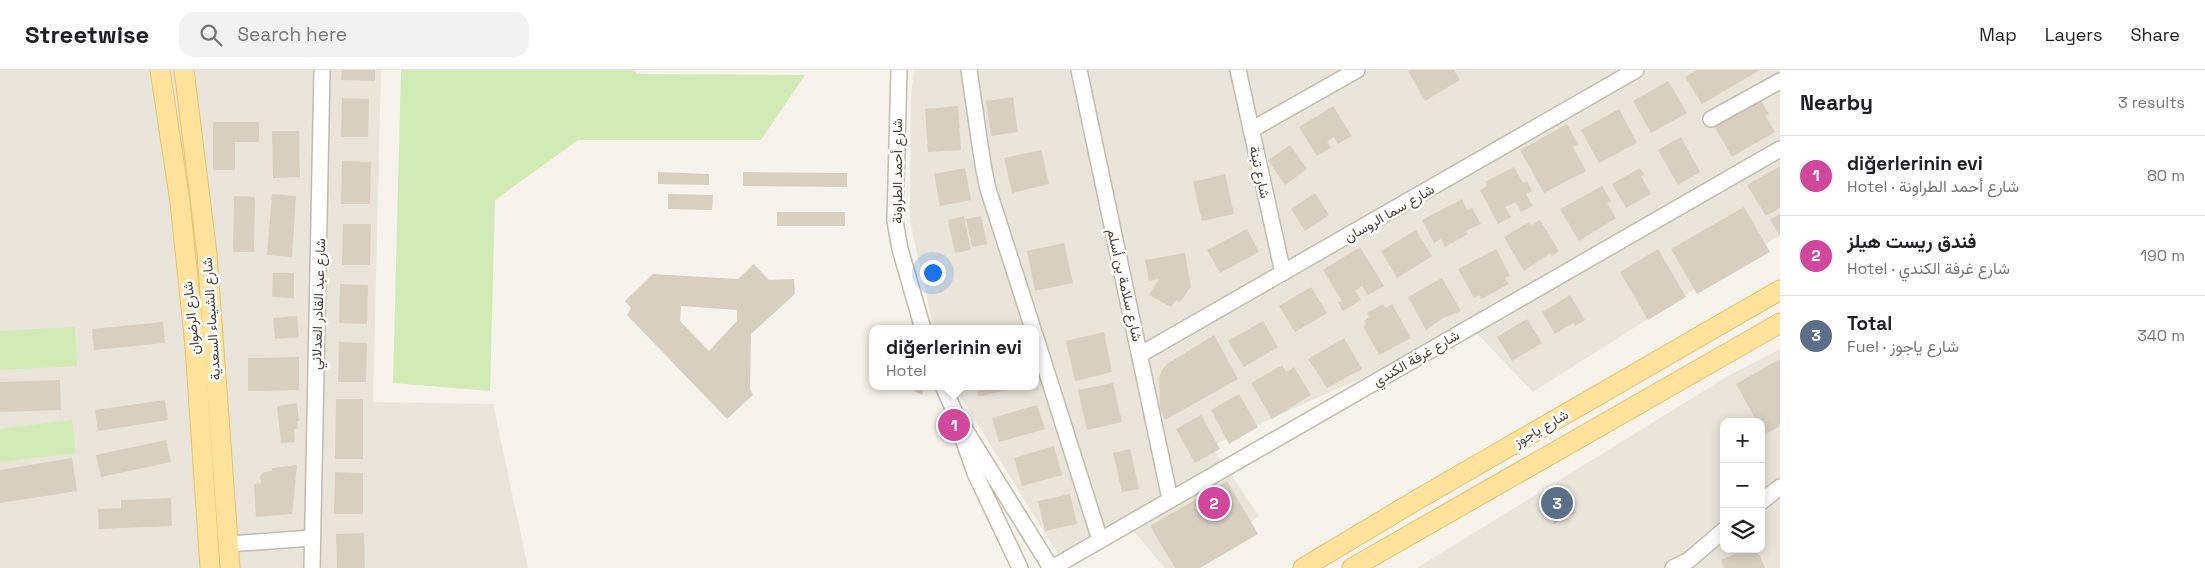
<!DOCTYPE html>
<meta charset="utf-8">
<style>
:root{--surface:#fff;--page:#f2f2f2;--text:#202124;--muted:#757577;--line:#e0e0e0;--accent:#1a73e8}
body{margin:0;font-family:"Space Grotesk",Vazirmatn,sans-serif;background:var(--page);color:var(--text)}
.controls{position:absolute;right:15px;bottom:15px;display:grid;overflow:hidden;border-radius:10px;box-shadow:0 2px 12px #0003}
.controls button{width:45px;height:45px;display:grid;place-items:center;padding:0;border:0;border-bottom:1px solid var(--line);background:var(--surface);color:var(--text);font:25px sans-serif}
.you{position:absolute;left:932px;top:202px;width:18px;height:18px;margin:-12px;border:4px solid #fff;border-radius:50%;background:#1a73e8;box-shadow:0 0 0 8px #1a73e833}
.badge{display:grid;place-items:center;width:32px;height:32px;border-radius:50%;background:var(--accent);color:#fff;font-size:16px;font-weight:700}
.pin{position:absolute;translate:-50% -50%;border:2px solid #fff;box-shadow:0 1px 5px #0006}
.popup{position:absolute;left:869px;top:255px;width:170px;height:65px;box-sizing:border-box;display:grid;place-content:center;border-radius:10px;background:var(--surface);filter:drop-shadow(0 1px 4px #0005);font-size:16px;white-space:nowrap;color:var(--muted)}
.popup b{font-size:19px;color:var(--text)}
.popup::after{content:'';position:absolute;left:50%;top:100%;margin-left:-10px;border:10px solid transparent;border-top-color:var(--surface)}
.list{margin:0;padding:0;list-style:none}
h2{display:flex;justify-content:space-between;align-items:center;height:65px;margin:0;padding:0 20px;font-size:21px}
h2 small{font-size:16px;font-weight:400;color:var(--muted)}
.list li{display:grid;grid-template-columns:32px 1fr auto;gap:15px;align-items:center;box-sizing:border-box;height:80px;padding:0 20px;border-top:1px solid var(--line)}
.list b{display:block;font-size:19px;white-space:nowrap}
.list p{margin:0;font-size:16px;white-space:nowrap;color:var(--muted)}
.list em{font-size:16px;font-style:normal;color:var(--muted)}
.icon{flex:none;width:28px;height:28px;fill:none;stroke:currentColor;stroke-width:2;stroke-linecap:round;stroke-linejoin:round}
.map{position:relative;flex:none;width:1780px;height:498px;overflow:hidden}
header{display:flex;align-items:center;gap:30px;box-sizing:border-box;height:70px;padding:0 25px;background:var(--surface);border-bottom:1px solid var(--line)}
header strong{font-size:24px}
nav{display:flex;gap:28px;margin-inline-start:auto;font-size:18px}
.search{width:350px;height:45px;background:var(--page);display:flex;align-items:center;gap:12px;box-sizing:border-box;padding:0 18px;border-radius:15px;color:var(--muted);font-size:19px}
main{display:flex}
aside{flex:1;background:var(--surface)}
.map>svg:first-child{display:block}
.residential{fill:#eae5da;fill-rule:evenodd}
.green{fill:#d2eab5}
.building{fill:#d8cfc1;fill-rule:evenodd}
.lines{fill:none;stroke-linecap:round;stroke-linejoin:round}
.minor-casing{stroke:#c2bbae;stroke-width:18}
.major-casing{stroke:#e6c16a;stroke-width:21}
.minor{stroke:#fff;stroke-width:15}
.major{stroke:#ffe39c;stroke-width:19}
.labels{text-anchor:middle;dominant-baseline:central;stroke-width:5;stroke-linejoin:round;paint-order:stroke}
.street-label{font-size:14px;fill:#4b4439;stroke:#fff}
</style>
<header>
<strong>Streetwise</strong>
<div class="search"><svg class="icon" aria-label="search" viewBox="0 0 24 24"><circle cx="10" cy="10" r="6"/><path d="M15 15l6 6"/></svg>Search here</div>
<nav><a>Map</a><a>Layers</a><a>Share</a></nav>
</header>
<main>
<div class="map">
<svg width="1780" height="498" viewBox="0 0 1780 498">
<rect width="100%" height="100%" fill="#f6f3ec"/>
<g class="residential">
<path d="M0 0H381L373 332 493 334 528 498H0Z"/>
<path d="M914 0H1780V165L1533 322 1472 258 1211 376 1259 446 1181 498H1165L1124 450 1059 486 954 316H1035V259H934L910 150 911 24Z"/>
<path d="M1780 279V498H1417L1728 306ZM1724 352H1761V479H1724Z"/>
</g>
<g class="green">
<path d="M401 0H634L637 4 805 5 761 70H578L495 130 490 321 393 313Z"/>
<path d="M75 257 77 296 0 300V261Z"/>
<path d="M72 350 76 383 0 392V359Z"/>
</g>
<g class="building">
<path d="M342 0H375V11L341 10Z"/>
<path d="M1410 0H1454L1460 10 1425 31 1408 1Z"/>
<path d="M1697 0H1760L1702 34 1685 7Z"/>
<path d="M1668 11 1687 43 1651 63 1633 31Z"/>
<path d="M1013 27 1018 62 991 66 986 31Z"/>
<path d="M1759 27 1769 44 1765 45 1775 62 1732 87 1713 54Z"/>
<path d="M342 28 369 29 368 67H341Z"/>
<path d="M958 36 961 80 928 82 925 39Z"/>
<path d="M1333 36 1352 66 1338 74 1334 67 1327 72 1331 78 1317 86 1299 57Z"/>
<path d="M1619 39 1637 73 1599 93 1581 60Z"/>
<path d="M213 52H259V72H235V100H213Z"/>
<path d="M1567 54 1578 74 1573 77 1586 101 1544 123 1520 80Z"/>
<path d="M272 61H299L300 107 273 108Z"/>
<path d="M1681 67 1700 102 1678 115 1658 80Z"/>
<path d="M1290 75 1307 99 1285 115 1268 90Z"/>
<path d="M1041 80 1049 114 1012 123 1004 88Z"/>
<path d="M342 91 371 92 370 134H341Z"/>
<path d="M1780 96V138L1766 146 1747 115Z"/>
<path d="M1514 97 1523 113 1527 111 1532 121 1526 124 1533 136 1521 142 1516 132 1505 137 1511 147 1498 154 1480 120 1487 116 1485 112Z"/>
<path d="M965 98 971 130 940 136 934 104Z"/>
<path d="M1640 98 1644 105 1641 106 1651 124 1626 138 1612 114Z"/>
<path d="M658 102 709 104V115L658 114Z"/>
<path d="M743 102 847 103V117L743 116Z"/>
<path d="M1225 104 1234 144 1202 151 1193 112Z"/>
<path d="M1602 116 1611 131 1607 133 1616 148 1579 171 1560 139Z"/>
<path d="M1315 123 1329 145 1305 161 1291 139Z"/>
<path d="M272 124 296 126 292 187 267 185Z"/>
<path d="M668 124 713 125 712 140 668 139Z"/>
<path d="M234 126 255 127 254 182H233Z"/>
<path d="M1462 129 1467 140 1472 138 1481 154 1466 161 1468 164 1445 177 1441 169 1434 173 1422 150Z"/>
<path d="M1744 137 1770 182 1697 224 1671 179Z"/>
<rect x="777" y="142" width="68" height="14"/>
<path d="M1780 144V167L1770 149Z"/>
<path d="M964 146 971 180 955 183 948 150Z"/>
<path d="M981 146 987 174 972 177 966 149Z"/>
<path d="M1540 150 1559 181 1552 186 1550 183 1524 201 1504 167 1529 152 1531 155Z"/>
<path d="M343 154H371L370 195H342Z"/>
<path d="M1247 159 1259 182 1220 203 1207 180Z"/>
<path d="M1416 160 1432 186 1397 208 1381 181Z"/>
<path d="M1064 173 1073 213 1035 221 1027 181Z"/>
<path d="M1360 177 1384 216 1368 225 1362 216 1355 221 1361 230 1343 241 1338 232 1342 231 1323 200Z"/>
<path d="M1496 179 1510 206 1505 208 1509 214 1481 229 1479 225 1474 228 1458 199Z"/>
<path d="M1658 179 1686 227 1648 250 1620 202Z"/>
<path d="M1185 183 1191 217 1180 232 1176 230 1171 237 1149 225 1159 209 1149 211 1145 190Z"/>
<path d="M754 194 769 210 794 209 795 224 751 264 750 319 753 325 727 349 627 245 631 238 625 231 653 204 738 209ZM681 236 737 240V251L709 281 680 251Z"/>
<path d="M273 203H294V228L272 227Z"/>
<path d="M1442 208 1461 241 1443 248 1426 260 1408 227Z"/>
<path d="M340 214 368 215 367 254 339 253Z"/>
<path d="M1311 217 1327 243 1295 262 1279 236Z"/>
<path d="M1570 225 1585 250 1575 256 1573 253 1555 264 1542 242Z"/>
<path d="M1383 234 1385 238 1392 234 1411 268 1379 285 1363 256 1366 255 1364 251 1369 247 1367 243Z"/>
<path d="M297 246 299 267 275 269 273 248Z"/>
<path d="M1527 249 1542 273 1512 291 1497 267Z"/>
<path d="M1263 251 1278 277 1244 297 1228 271Z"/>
<path d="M163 252 165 273 94 280 92 259Z"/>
<path d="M1104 262 1112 302 1075 311 1066 271Z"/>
<path d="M1214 265 1238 309 1165 350 1160 338 1159 308 1162 300 1167 294Z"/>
<path d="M1344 268 1362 299 1327 318 1308 289Z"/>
<path d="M339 272 367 273 366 312H338Z"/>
<path d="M299 287V320L248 321V288Z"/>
<path d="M1780 289V356L1764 365 1761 352H1757L1736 314Z"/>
<path d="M1282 295 1286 302 1294 297 1311 325 1272 349 1251 313Z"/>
<path d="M60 310 61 340 0 342V312Z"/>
<path d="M1113 313 1122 352 1087 360 1078 320Z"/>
<path d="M913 316H925L922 325 914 321Z"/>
<path d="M976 316H1018V317L979 327Z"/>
<path d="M1239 324 1258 357 1229 374 1211 340Z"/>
<path d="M336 329H363V389H335Z"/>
<path d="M165 330 168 350 98 361 95 340Z"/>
<path d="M297 333 299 351H297L298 359H294L295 372 281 373 277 336Z"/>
<path d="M1037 335 1045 359 999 372 992 348Z"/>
<path d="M1201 345 1220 379 1195 393 1176 359Z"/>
<path d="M166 370 171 392 101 407 96 385Z"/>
<path d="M1054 376 1062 405 1022 416 1014 388Z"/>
<path d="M1130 379 1139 419 1122 422 1113 383Z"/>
<path d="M72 388 77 421 0 433V400Z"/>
<path d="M297 395 292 444 256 447 254 414 261 413 260 406 264 402 272 401V398Z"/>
<path d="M335 402 363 403V444H334Z"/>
<path d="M1227 411 1258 464 1200 498H1175L1150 456Z"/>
<path d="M1563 416 1576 443 1554 454 1541 428Z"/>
<path d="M1070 424 1077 454 1045 461 1038 431Z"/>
<path d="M171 428 172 456 99 459 98 439 121 438V430Z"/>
<path d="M364 463 365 498H337L336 464Z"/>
<path d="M1747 479H1757L1765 498H1724L1721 490Z"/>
</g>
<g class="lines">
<defs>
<g id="minor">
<path d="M899 0 895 151 900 179 923 259"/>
<path d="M969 0 983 95 988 119 1033 259"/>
<path d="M1079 0 1170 429"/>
<path d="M1238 0 1283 203"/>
<path d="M1711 49 1780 11"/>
<path d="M1251 60 1357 0"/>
<path d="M1035 265 1100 470"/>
<path d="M1141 284 1636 0"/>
<path d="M943 316 956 345 1051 498"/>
<path d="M960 360 975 403 1020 498"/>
<path d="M1761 432 1780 417"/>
<path d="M229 474 312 468"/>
<path d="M312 498 322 0"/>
<path d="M1052 498 1780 79"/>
<path d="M1673 498 1689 490 1724 460"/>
</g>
<g id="major">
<path d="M160 0 180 132 195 276 210 498"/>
<path d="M184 0 207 184 230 498"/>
<path d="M1303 498 1420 428 1780 220"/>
<path d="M1352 498 1780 253"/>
</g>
</defs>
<use href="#minor" class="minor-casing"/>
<use href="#major" class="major-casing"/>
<use href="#minor" class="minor"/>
<use href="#major" class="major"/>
</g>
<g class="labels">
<g class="street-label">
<text transform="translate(897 101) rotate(-90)">شارع أحمد الطراونة</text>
<text transform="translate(1260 102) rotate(77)">شارع تبنة</text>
<text transform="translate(1389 143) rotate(-30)">شارع سما الروسان</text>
<text transform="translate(1125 215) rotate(77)">شارع سلامة بن أسلم</text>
<text transform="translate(318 234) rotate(-88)">شارع عبد القادر العدلاني</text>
<text transform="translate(191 248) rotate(-96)">شارع الرضوان</text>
<text transform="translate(211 249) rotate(-94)">شارع الشيماء السعدية</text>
<text transform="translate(1416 288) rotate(-30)">شارع غرفة الكندي</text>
<text transform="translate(1541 358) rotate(-30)">شارع ياجوز</text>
</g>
</g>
</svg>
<div class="controls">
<button>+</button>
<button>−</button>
<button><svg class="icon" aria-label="layers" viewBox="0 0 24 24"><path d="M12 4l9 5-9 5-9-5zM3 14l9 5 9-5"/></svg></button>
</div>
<div class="you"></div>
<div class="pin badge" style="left:954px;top:355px;background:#d1479c">1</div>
<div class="popup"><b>diğerlerinin evi</b>Hotel</div>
<div class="pin badge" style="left:1214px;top:433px;background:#d1479c">2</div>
<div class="pin badge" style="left:1557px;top:433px;background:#5c6f8a">3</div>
</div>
<aside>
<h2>Nearby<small>3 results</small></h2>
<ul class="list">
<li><span class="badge" style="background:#d1479c">1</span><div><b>diğerlerinin evi</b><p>Hotel · شارع أحمد الطراونة</p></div><em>80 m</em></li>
<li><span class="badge" style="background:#d1479c">2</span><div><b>فندق ريست هيلز</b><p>Hotel · شارع غرفة الكندي</p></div><em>190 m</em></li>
<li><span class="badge" style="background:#5c6f8a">3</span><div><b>Total</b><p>Fuel · شارع ياجوز</p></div><em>340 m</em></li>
</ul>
</aside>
</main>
